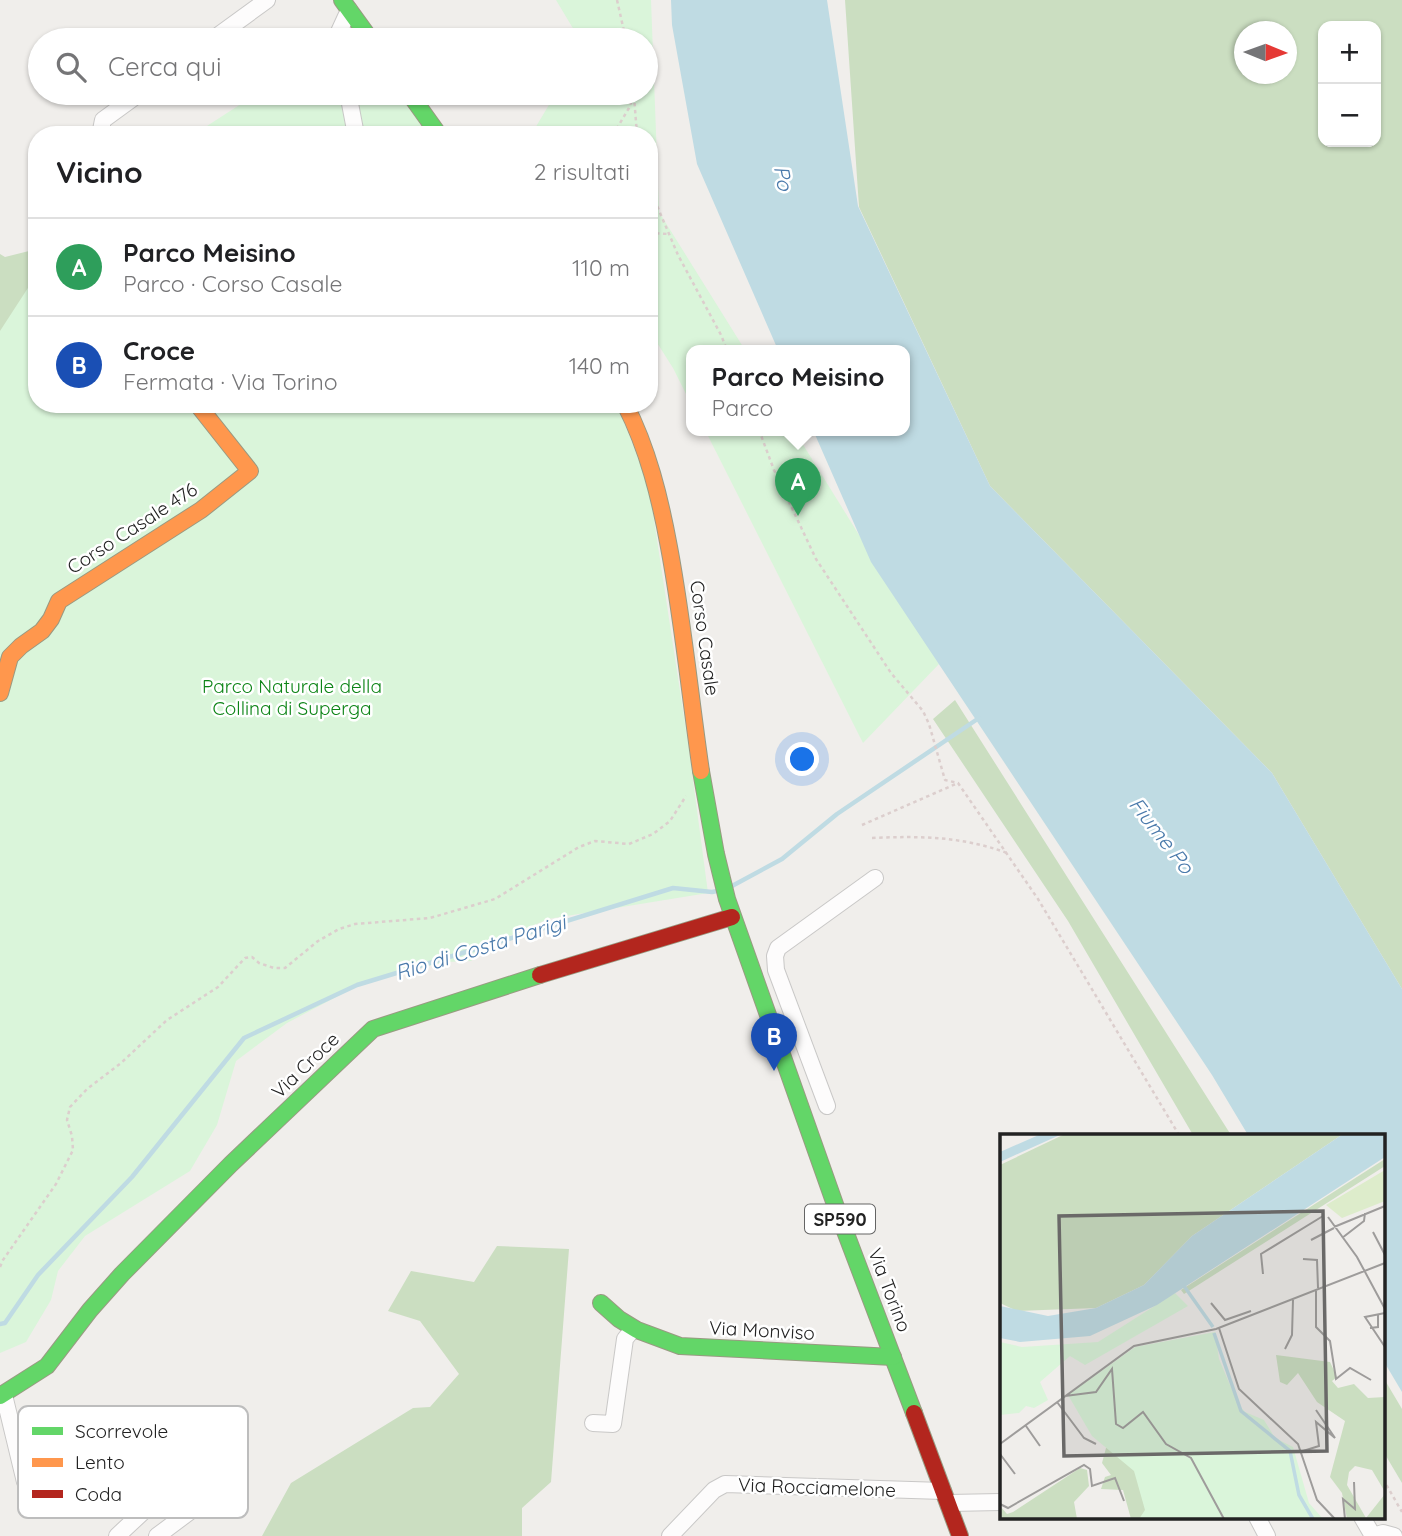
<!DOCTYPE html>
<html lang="it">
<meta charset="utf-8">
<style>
:root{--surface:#fff;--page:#f2f2f2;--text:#202124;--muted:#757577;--line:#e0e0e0;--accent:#7c3aed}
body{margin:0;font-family:Quicksand,sans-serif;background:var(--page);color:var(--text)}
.controls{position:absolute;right:21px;top:21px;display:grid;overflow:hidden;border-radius:14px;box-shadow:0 2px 5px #0004}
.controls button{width:63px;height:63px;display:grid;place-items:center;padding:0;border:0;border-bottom:2px solid var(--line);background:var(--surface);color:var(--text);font:35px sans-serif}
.compass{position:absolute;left:1234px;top:21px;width:63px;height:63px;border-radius:50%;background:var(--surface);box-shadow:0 2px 5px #0004;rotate:91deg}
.you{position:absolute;left:803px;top:760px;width:24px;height:24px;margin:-18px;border:5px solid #fff;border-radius:50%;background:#1a73e8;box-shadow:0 0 0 10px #1a73e833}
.badge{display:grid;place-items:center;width:46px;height:46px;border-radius:50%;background:var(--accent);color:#fff;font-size:23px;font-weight:700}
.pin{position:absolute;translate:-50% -58px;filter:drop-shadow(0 2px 4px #0008)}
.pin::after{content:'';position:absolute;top:37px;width:24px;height:21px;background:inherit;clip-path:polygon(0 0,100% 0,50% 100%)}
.popup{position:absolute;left:686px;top:345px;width:224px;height:91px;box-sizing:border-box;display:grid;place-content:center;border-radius:14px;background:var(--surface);filter:drop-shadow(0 2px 5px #0005);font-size:23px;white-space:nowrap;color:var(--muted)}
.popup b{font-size:26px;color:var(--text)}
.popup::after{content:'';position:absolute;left:50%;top:100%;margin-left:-14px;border:14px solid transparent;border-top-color:var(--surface)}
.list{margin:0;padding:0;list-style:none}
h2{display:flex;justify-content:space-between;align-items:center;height:91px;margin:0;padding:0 28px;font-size:30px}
h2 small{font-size:23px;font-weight:400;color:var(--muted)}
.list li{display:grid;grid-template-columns:46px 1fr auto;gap:21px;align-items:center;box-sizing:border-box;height:98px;padding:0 28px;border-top:2px solid var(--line)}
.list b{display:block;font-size:26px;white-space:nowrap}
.list p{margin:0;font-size:23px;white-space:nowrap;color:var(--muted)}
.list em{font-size:23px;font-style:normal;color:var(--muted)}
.icon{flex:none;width:38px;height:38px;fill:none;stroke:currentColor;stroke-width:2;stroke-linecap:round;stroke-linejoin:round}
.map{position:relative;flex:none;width:1402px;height:1536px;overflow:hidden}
.search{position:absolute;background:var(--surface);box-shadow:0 2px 5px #0004;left:28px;top:28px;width:630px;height:77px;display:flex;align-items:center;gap:18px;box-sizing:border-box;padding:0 24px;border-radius:38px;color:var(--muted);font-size:26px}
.panel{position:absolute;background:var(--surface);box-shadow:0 2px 5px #0004;left:28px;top:126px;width:630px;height:287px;border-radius:28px}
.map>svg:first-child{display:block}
.forest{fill:#cbdec1;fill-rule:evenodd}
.park{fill:#daf5da}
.water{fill:#bfdbe3}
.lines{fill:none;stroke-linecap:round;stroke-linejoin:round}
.stream{stroke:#bfdbe3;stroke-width:4.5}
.street-casing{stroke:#c9c8c7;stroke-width:18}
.fast-casing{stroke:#999a82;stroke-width:18}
.slow-casing{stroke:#999a82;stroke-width:18}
.jam-casing{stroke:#999a82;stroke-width:18}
.path{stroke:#dccecd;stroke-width:2.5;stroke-dasharray:3.5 3.5;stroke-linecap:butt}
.street{stroke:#fdfcfc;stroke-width:16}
.fast{stroke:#63d668;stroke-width:16}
.slow{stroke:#ff974d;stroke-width:16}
.jam{stroke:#b3261e;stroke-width:16}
.labels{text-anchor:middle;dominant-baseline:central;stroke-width:5;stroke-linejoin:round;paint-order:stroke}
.shield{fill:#fff;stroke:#646464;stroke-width:2}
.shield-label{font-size:18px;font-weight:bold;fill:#222}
.street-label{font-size:19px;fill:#222;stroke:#fff}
.park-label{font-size:19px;fill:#0c8416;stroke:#fff}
.water-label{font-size:21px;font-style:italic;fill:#4a7aab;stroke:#fff}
.inset-river{fill:none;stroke:#bfdbe3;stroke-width:3.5}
.inset-road{fill:none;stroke:#9e9c9b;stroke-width:2}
.view{fill:#6a6968;fill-opacity:0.15;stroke:#6a6968;stroke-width:3.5}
.inset-edge{fill:none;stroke:#222;stroke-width:3.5}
.key{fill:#fff;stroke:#bdbdbd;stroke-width:2}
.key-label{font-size:19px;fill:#222}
</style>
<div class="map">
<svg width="1402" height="1536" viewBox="0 0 1402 1536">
<rect width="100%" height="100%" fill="#f0eeeb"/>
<g class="forest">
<path d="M845 0H1402V989L1272 773 990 486 859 207ZM1323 26H1376V142H1323ZM1244 32H1286V74H1244Z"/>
<path d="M37 249V368L0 408V254L5 257Z"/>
<path d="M955 700 1231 1135H1193L1068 921 933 719Z"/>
<path d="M497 1246 569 1249 551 1482 522 1508V1536H262L291 1483 413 1408 430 1407 459 1374 420 1321 388 1311 411 1271 474 1282Z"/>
<path d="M1383 1377 1402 1409V1483L1383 1451Z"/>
</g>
<g class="park">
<path d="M556 0H651L659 212 745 350H691V404L673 368 649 330V135H531L556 93H646V40H580Z"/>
<path d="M258 93H398L428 135H193Z"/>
<path d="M37 274V404H617L649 487 689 750 708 893 548 919 492 944 471 961 446 962 370 979 287 1023 236 1061 217 1125 190 1171 85 1236 58 1271 51 1300 26 1342 0 1353V331Z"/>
<path d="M705 430H794L939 664 863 743Z"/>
</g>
<path class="water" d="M671 0H827L858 206 990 486 1272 773 1402 989V1392L1383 1360V1135H1248L1212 1075 871 562 813 430H905V350H778L697 164 672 25Z"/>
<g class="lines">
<g class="stream">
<path d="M732 886 782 859 837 814 979 718"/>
<path d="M0 1324 5 1323 38 1275 132 1177 244 1038 357 985 492 944 673 888 712 892 717 891"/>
</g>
<defs>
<g id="street">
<path d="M212 40 267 0"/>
<path d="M339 40 338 34 349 10"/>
<path d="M348 93 356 135"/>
<path d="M100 135 103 120 140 93"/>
<path d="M827 1106 776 970 775 956 778 948 875 878"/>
<path d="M4 1395 25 1482 33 1488 46 1493 161 1468 173 1474 174 1483 117 1536"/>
<path d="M593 1423 613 1424 625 1339 633 1329"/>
<path d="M948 1503 1001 1502"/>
<path d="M1257 1517 1267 1536"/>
<path d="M1362 1517 1373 1536"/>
<path d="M157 1536 240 1474"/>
<path d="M670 1536 714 1490 725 1484 943 1491"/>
<path d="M1373 1536 1383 1533 1394 1536"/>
</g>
<g id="fast">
<path d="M342 0 371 40"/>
<path d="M409 93 439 135"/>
<path d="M701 771 716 854 727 899 837 1210 914 1413"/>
<path d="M601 1303 619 1319 637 1330 680 1346 893 1357"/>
<path d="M0 1396 47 1366 90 1310 122 1274 231 1164 373 1029 540 975"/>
</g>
<g id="slow">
<path d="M625 404C648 449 660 498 669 547 683 621 690 696 701 771"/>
<path d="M0 693 10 657 21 646 42 631 51 619 59 601 201 510 250 471 197 404"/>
</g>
<g id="jam">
<path d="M540 975 732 917"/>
<path d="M914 1413 960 1536"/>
</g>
</defs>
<use href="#street" class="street-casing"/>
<use href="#fast" class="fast-casing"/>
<use href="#slow" class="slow-casing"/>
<use href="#jam" class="jam-casing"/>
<g class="path">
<path d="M617 0 626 40"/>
<path d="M634 96 637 135"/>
<path d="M613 135 629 108 634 94"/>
<path d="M649 187 678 255 721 335 727 350"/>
<path d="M649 233 669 234"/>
<path d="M759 430 774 470 816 559 891 673 923 711 929 724 945 780 958 783 1038 899 1179 1135"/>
<path d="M862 825 958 783"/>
<path d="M872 838C920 836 961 836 1007 853"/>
<path d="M0 1267 3 1260 56 1184 73 1150 72 1136 67 1120 70 1107 87 1089 121 1063 167 1020 218 987 245 958 252 957 259 963 274 968H285L318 941 339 929 355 924 430 918 495 899 579 847 595 841 629 844 653 834 670 821 686 796"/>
<path d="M1383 1479 1402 1512"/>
</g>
<use href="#street" class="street"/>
<use href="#fast" class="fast"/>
<use href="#slow" class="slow"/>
<use href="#jam" class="jam"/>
</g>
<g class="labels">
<rect class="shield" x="805" y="1204.5" width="70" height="29" rx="5"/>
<g class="shield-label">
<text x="840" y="1219">SP590</text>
</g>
<g class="street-label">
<text transform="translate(132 528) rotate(-33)">Corso Casale 476</text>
<text transform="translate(705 638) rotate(82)">Corso Casale</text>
<text transform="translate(305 1065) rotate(-44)">Via Croce</text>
<text transform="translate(890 1290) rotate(69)">Via Torino</text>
<text transform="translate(762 1330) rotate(3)">Via Monviso</text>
<text transform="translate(817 1487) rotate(2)">Via Rocciamelone</text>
</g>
<g class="park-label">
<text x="292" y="686">Parco Naturale della<tspan x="292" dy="22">Collina di Superga</tspan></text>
</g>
<g class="water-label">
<text transform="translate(784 178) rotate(79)">Po</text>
<text transform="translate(1162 835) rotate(52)">Fiume Po</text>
<text transform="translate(480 947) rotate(-17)">Rio di Costa Parigi</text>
</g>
</g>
<g transform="translate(1000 1134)">
<rect width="385" height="385" fill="#f0eeeb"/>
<path d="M385 36V67L342 84 326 71Z" fill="#ddeccb"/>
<path d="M65 0H343L192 102 144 151 96 174 17 177 0 169V31ZM385 25V32L184 160 181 156ZM276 221 330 228 337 243 332 247 338 254 354 250 368 264 385 263V358L372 336 355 332 349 338 347 351 366 384 385 360V385H347L342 359 330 343 345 287 317 268 298 239 287 251 280 248ZM125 313 158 385H131L123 356 101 355 105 343 111 341 102 329 106 314ZM80 334 87 336 89 352 74 368 77 385H0V372L7 380 13 378Z" fill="#cbdec1"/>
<path d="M175 159 188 172 85 231 70 222 40 248 48 266 34 274 26 272 19 279 0 281V208L22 213 98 208ZM215 198 219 225 238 270 245 278 264 286 275 304 293 313 309 369 323 385H139L145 376 134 337 92 302 68 261 135 213Z" fill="#daf5da"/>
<path d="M41 0H62L0 28V18ZM343 0H385V23L157 171 90 202 20 208 0 204V172L48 182 96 174 144 151 192 102Z" fill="#bfdbe3"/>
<path class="inset-river" d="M184 152 213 193M214 199 241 277 290 317 299 361 313 385"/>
<path class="inset-road" d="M328 83 357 123 385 175M334 93 385 72M373 98 385 121M342 104 364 87 365 79M311 106 334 94M303 125 317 126 318 154M263 140 261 120 323 82M316 157V193L330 207 336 245 350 234 371 246M211 169 225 186 251 177M385 179 365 183 385 213M219 194 239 255 298 310 317 366 335 385M370 194 378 193V180M285 215 292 201 293 166M65 262 96 258 112 235 116 290 123 294 143 278 166 310 191 324 224 385M57 268 84 304 96 310M26 292 40 312M0 310 134 212 216 195 385 129M303 317 319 312 316 288 335 304 316 276M0 320 15 340M0 370 8 374 84 331 90 335 92 352 115 344 124 367M345 385 343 365 355 375 354 348"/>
<path class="view" d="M323 77 327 317 64 322 59 82Z"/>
<rect width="385" height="385" class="inset-edge"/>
</g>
<rect x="18" y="1406" width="230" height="112" rx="10" class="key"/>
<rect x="32" y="1427" width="31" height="8" fill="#63d668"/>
<rect x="32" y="1458" width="31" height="9" fill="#ff974d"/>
<rect x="32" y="1490" width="31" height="8" fill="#b3261e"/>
<g class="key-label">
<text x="75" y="1438">Scorrevole</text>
<text x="75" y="1469">Lento</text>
<text x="75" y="1501">Coda</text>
</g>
</svg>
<div class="controls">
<button>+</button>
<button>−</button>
</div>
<svg class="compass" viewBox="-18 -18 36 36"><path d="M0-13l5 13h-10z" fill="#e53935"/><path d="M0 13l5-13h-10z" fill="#757577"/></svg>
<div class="you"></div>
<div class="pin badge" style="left:798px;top:516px;background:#2e9e5b">A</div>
<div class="popup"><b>Parco Meisino</b>Parco</div>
<div class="pin badge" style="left:774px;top:1071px;background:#1a4fb4">B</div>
<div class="search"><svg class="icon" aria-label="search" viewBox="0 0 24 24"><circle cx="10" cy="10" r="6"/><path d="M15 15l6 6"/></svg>Cerca qui</div>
<section class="panel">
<h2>Vicino<small>2 risultati</small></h2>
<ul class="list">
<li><span class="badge" style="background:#2e9e5b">A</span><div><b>Parco Meisino</b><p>Parco · Corso Casale</p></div><em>110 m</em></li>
<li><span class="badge" style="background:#1a4fb4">B</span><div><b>Croce</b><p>Fermata · Via Torino</p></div><em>140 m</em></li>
</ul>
</section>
</div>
